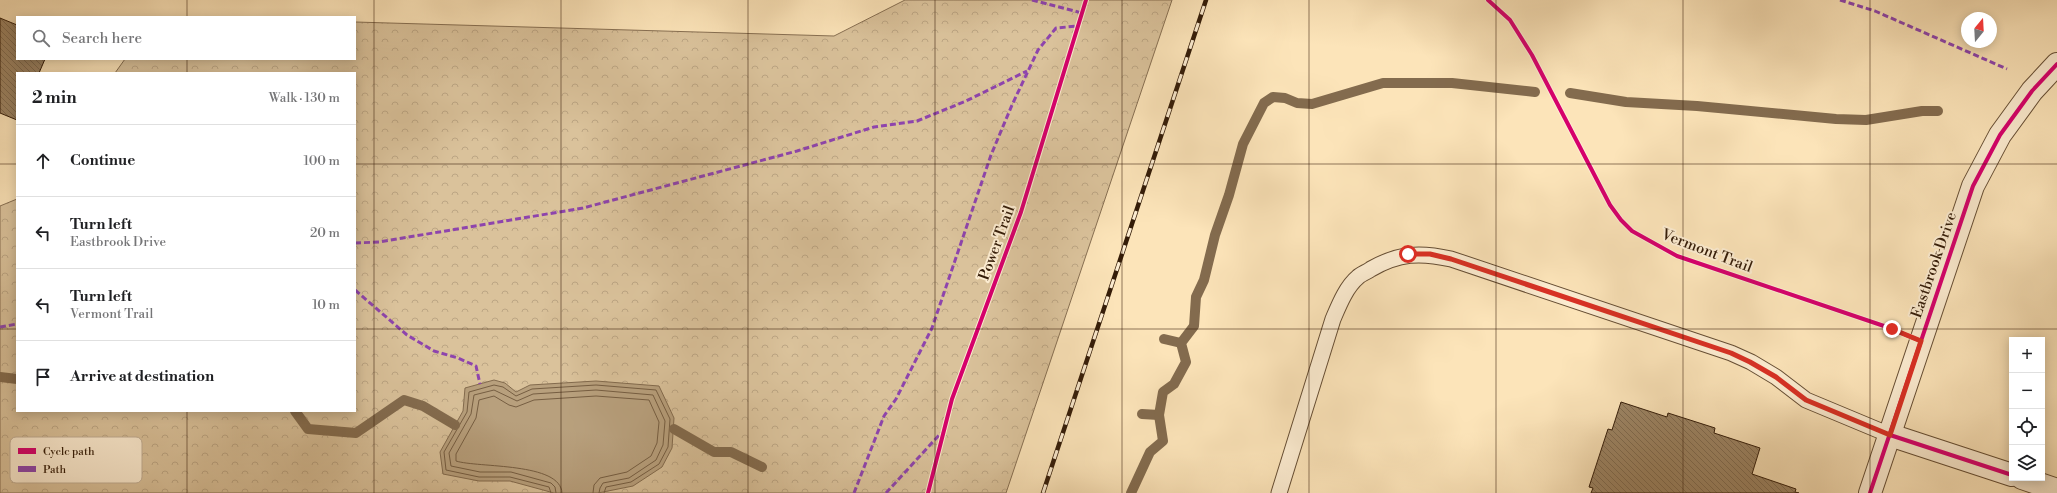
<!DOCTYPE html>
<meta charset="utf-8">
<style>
:root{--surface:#fff;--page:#f2f2f2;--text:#202124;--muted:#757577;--line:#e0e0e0}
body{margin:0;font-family:"Libre Bodoni",serif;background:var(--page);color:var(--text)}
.controls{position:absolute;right:12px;bottom:12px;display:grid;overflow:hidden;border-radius:0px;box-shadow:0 2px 10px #0003}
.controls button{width:36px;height:36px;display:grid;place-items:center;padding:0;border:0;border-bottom:1px solid var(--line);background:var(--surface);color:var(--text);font:20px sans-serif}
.compass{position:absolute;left:1961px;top:12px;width:36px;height:36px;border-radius:50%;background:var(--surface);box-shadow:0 2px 10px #0003;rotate:18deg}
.stop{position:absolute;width:12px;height:12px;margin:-9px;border:3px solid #d93025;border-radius:50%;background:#fff}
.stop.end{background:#d93025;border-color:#fff;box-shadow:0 1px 4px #0008}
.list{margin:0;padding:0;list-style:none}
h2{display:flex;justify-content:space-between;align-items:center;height:52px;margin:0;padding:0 16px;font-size:17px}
h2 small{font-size:13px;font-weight:400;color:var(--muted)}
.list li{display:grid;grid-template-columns:26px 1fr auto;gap:12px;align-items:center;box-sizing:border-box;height:72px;padding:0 16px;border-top:1px solid var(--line)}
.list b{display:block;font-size:15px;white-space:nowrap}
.list p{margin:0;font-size:13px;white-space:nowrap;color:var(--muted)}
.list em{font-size:13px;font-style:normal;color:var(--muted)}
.icon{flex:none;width:22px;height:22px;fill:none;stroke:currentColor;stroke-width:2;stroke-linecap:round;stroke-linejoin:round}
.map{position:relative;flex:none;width:2057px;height:493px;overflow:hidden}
.search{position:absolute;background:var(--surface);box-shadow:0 2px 10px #0003;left:16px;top:16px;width:340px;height:44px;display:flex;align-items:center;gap:10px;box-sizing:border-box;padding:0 14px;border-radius:0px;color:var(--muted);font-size:15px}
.panel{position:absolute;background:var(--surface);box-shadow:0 2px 10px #0003;left:16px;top:72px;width:340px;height:340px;border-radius:0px}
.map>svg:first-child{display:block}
.park{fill:url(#park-crowns);stroke:#876f52}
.water{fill:#b8a07d;stroke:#836b4e}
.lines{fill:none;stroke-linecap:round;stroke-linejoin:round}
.shore{stroke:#765e42;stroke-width:1}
.stream{stroke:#836b4e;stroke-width:10}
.building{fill:url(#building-back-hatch);stroke:#341c08}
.lane-casing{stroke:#664e34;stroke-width:17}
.street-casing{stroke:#664e34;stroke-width:24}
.lane{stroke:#fdedd2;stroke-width:15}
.street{stroke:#fdedd2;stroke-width:22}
.rail-casing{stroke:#341c08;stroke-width:4.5}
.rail{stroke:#fdedd2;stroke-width:3;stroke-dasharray:9;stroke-linecap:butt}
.quiet{stroke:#8e44ad;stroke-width:3;stroke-dasharray:6 3;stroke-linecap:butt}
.cycleway-casing{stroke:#fdedd2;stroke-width:6}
.cycleway{stroke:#d6006c;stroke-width:4}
.route{stroke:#d93025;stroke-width:5}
.grid{fill:none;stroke:#341c08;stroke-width:1;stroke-opacity:0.55}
.labels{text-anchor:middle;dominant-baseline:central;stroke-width:4;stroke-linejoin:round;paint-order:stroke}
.street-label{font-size:15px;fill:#341c08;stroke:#fdedd2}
.key{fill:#fdedd2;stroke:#c1ae95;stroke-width:1}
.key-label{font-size:11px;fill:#341c08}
</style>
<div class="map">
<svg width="2057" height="493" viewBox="0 0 2057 493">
<defs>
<pattern id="park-crowns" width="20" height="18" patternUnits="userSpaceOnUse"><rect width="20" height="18" fill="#dac29b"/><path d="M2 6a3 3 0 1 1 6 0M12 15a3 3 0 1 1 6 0" fill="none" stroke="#bca684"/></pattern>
<pattern id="building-back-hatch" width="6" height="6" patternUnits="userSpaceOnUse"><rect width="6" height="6" fill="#9c8464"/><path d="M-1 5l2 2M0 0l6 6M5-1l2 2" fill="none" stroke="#806b50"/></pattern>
</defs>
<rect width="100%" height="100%" fill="#fce4b9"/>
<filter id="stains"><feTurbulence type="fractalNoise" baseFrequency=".005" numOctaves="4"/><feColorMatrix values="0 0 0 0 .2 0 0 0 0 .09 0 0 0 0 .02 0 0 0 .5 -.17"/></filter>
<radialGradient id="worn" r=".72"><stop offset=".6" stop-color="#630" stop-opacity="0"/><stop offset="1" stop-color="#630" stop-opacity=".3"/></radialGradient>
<path class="park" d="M905 0H1172L1006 493H0V206L17 199V411H355V73H115L125 59H355V22L834 36Z"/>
<path class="water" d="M494 380 505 383 516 392 530 385 596 381 659 386 674 418 672 448 662 467 633 486 598 493H554L510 481H479L443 474 440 452 463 411 465 388Z"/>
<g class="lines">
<g class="shore">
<path d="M551 493 549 487 510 477H479L446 470 444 452 467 412 469 392 494 385 503 387 516 396 532 389 596 385 656 390 670 419 668 447 659 464 631 482 606 487 604 493"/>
<path d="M556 493 555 487 551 483 511 472H480L451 466 449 453 471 414 474 395 494 390 517 401 533 394 596 390 653 395 665 421 663 445 656 460 629 478 603 483 600 488 599 493"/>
<path d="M562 493C561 462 478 468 456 461V454L476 418 479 400 494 396 509 405 516 407 534 400 596 396 649 400 659 422 657 443 651 456 627 472 600 478 594 485 593 493"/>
</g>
<g class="stream">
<path d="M1570 93 1626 102 1697 106 1836 119 1866 120 1922 111H1938"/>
<path d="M1164 339 1181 343"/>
<path d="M0 377 17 379"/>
<path d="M295 411 308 429 356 433 404 400 423 406 455 425"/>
<path d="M1142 414 1159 415"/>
<path d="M674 429 714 452H731L762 467"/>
<path d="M1131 493 1150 452 1163 441 1159 415 1163 392 1174 384 1186 362 1181 343 1194 326 1196 297 1204 280 1215 235 1229 195 1243 144 1264 103 1273 97 1285 98 1297 103 1312 104 1383 83H1452L1535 92"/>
</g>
</g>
<g class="building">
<path d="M0 18 17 25V59H45L39 73H17V120L0 113Z"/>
<path d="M1621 402 1667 417 1668 413 1715 428 1714 433 1760 448 1752 474 1796 489 1795 492 1799 493H1591L1593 488 1589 487 1608 429 1612 430Z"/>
</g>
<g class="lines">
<defs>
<path id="lane" d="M1279 493 1333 319C1339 305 1346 287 1358 277 1361 274 1367 272 1371 269 1399 253 1420 252 1451 259L1731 353 1751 362 1776 377 1806 400 1890 435"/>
<g id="street">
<path d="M1890 435 2012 475"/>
<path d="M2022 478 2057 490"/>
<path d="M1870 493 1973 186 2000 135 2032 91 2057 64"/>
</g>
</defs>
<use href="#lane" class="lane-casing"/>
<use href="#street" class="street-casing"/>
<use href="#lane" class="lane"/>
<use href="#street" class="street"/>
<defs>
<path id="rail" d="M1043 493 1206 0"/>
</defs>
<use href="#rail" class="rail-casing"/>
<use href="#rail" class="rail"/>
<g class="quiet">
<path d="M1032 0 1082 13"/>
<path d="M1840 0 1875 11 2007 69"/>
<path d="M355 243 379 242 583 208 797 151 874 127 917 121 966 101 1027 71"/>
<path d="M355 290 407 335 434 351 458 358 476 366 480 384"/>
<path d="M0 327 17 324"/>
<path d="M854 493 884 416 896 399 932 328 991 155 1012 105 1038 50 1056 28 1078 26"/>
<path d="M886 493 941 433"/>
</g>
<defs>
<g id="cycleway">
<path d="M1488 0 1510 20 1532 55 1610 205 1621 220 1632 231 1677 256 1884 326 1921 341"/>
<path d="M1890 435 2012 475"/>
<path d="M928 493 952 399 1021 212 1086 0"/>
<path d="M1870 493 1973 186 2000 135 2032 91 2057 64"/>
</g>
</defs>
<use href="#cycleway" class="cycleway-casing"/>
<use href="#cycleway" class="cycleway"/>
</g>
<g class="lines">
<path class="route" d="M1408 254H1430L1451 259 1731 353 1750 362 1776 377 1806 400 1890 435 1921 341 1892 329"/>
</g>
<path class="grid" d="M187 0V17M374 0V493M561 0V493M748 0V493M935 0V493M1122 0V493M1309 0V493M1496 0V493M1683 0V493M1870 0V493M187 59V73M0 164H17M355 164H2057M0 329H17M355 329H2057M187 411V493"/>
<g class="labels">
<g class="street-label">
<text transform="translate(997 243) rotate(-70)">Power Trail</text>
<text transform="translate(1707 251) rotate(21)">Vermont Trail</text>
<text transform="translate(1934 265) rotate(-71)">Eastbrook Drive</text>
</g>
</g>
<rect x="10" y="437" width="132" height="46" rx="6" class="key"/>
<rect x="18" y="448" width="18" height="6" fill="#d6006c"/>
<rect x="18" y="466" width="18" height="6" fill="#8e44ad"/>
<g class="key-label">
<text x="43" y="455">Cycle path</text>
<text x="43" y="473">Path</text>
</g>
<rect width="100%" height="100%" filter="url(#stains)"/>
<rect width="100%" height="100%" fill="url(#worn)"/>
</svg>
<div class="controls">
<button>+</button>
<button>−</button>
<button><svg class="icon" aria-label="locate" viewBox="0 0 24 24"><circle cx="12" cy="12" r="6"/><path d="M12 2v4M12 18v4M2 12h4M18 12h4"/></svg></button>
<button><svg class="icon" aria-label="layers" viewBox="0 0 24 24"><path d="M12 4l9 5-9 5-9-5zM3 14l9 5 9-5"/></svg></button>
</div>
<svg class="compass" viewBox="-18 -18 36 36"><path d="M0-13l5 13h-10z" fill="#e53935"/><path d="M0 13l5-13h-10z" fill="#757577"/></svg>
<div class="stop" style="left:1408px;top:254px"></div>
<div class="stop end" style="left:1892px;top:329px"></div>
<div class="search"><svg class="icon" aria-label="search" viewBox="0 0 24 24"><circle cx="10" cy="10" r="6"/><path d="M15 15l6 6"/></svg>Search here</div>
<section class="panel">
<h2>2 min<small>Walk · 130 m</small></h2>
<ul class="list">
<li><svg class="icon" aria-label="ahead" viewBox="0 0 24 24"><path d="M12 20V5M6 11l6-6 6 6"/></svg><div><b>Continue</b></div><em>100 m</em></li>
<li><svg class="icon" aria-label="left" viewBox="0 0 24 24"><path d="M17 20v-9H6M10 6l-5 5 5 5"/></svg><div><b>Turn left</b><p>Eastbrook Drive</p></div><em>20 m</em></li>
<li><svg class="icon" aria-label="left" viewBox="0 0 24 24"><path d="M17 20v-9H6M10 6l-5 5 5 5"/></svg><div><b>Turn left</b><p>Vermont Trail</p></div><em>10 m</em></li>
<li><svg class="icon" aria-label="arrive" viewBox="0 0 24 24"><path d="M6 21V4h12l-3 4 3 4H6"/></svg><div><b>Arrive at destination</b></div></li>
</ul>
</section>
</div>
